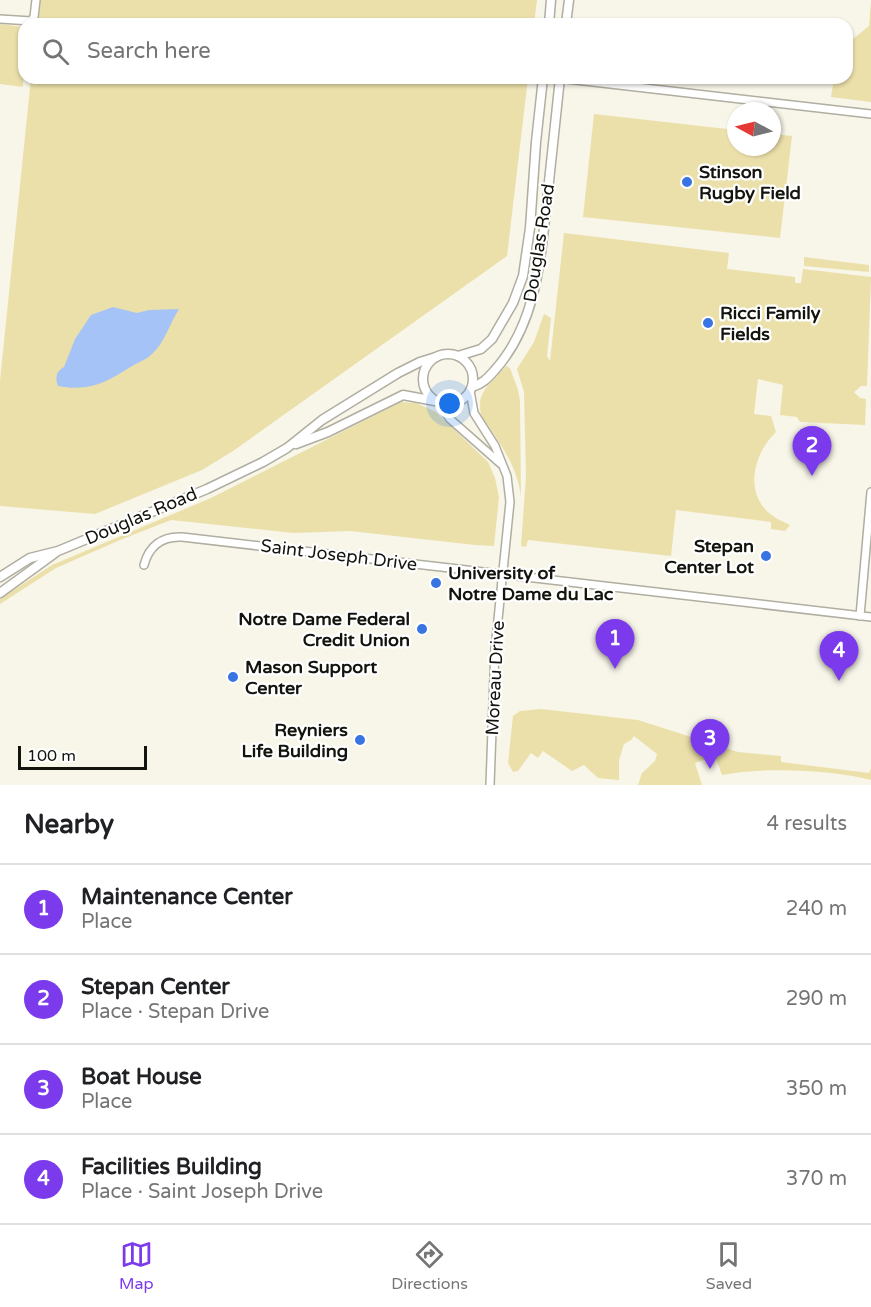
<!DOCTYPE html>
<meta charset="utf-8">
<style>
:root{--surface:#fff;--page:#f2f2f2;--text:#202124;--muted:#757577;--line:#e0e0e0;--accent:#7c3aed}
body{margin:0;font-family:"Varela Round",sans-serif;background:var(--page);color:var(--text)}
.compass{position:absolute;left:727px;top:102px;width:54px;height:54px;border-radius:50%;background:var(--surface);box-shadow:0 2px 4px #0004;rotate:277deg}
.scale{position:absolute;left:18px;bottom:15px;width:129px;box-sizing:border-box;padding-left:6px;border:3px solid #14140f;border-top:0;font-size:16px;line-height:21px;white-space:nowrap;color:#14140f;-webkit-text-stroke:4px #fff;paint-order:stroke}
.you{position:absolute;left:450px;top:404px;width:21px;height:21px;margin:-15px;border:4px solid #fff;border-radius:50%;background:#1a73e8;box-shadow:0 0 0 9px #1a73e833}
.badge{display:grid;place-items:center;width:39px;height:39px;border-radius:50%;background:var(--accent);color:#fff;font-size:20px;font-weight:700}
.pin{position:absolute;translate:-50% -50px;filter:drop-shadow(0 2px 3px #0008)}
.pin::after{content:'';position:absolute;top:32px;width:21px;height:18px;background:inherit;clip-path:polygon(0 0,100% 0,50% 100%)}
.list{margin:0;padding:0;list-style:none}
h2{display:flex;justify-content:space-between;align-items:center;height:78px;margin:0;padding:0 24px;font-size:26px}
h2 small{font-size:20px;font-weight:400;color:var(--muted)}
.list li{display:grid;grid-template-columns:39px 1fr auto;gap:18px;align-items:center;box-sizing:border-box;height:90px;padding:0 24px;border-top:2px solid var(--line)}
.list b{display:block;font-size:22px;white-space:nowrap}
.list p{margin:0;font-size:20px;white-space:nowrap;color:var(--muted)}
.list em{font-size:20px;font-style:normal;color:var(--muted)}
.icon{flex:none;width:33px;height:33px;fill:none;stroke:currentColor;stroke-width:2;stroke-linecap:round;stroke-linejoin:round}
.map{position:relative;flex:none;width:871px;height:785px;overflow:hidden}
.search{position:absolute;background:var(--surface);box-shadow:0 2px 4px #0004;left:18px;right:18px;top:18px;height:66px;display:flex;align-items:center;gap:15px;box-sizing:border-box;padding:0 21px;border-radius:18px;color:var(--muted);font-size:22px}
.sheet{height:438px;background:var(--surface)}
nav{display:flex;justify-content:space-around;align-items:center;box-sizing:border-box;height:84px;border-top:2px solid var(--line);background:var(--surface);font-size:16px;color:var(--muted)}
nav a{display:grid;justify-items:center;gap:3px}
nav .on{color:var(--accent)}
.map>svg:first-child{display:block}
.green{fill:#ebe0aa}
.water{fill:#a5c3f7}
.lines{fill:none;stroke-linecap:round;stroke-linejoin:round}
.minor-casing{stroke:#b0ada1;stroke-width:10}
.tertiary-casing{stroke:#b0ada1;stroke-width:11}
.minor{stroke:#fff;stroke-width:7}
.tertiary{stroke:#fff;stroke-width:8}
.poi-dot{fill:#3974e3;stroke:#fff;stroke-width:2}
.labels{text-anchor:middle;dominant-baseline:central;stroke-width:4.5;stroke-linejoin:round;paint-order:stroke}
.poi-label{font-size:18px;font-weight:bold;fill:#14140f;stroke:#fff;text-anchor:start}
.street-label{font-size:18px;fill:#14140f;stroke:#fff}
</style>
<div class="map">
<svg width="871" height="785" viewBox="0 0 871 785">
<rect width="100%" height="100%" fill="#f8f5e9"/>
<g class="green">
<path d="M39 0H537L534 24H37Z"/>
<path d="M871 1V102L831 97 834 78H847V44L869 26Z"/>
<path d="M0 24 24 27 23 87 0 84Z"/>
<path d="M31 78H528L507 256 233 451 202 470 95 514 0 506V381Z"/>
<path d="M594 114 736 130V147H772V134L792 136 780 238 583 217Z"/>
<path d="M564 233 729 253 727 269 795 277V283H801L803 269 871 277 867 386H861L854 392 860 398 866 399 865 425 800 422 797 417 780 415 783 385 758 379 754 414 771 416 776 432C753 454 743 495 773 516 778 520 785 522 790 525L785 531 771 529V522L676 510 671 556 528 540 526 547 521 546 526 476 524 392 517 369 534 342 544 314 551 318 547 356 550 361Z"/>
<path d="M804 257 869 265V272L804 266Z"/>
<path d="M506 366 510 368 518 390 520 401 521 497C517 465 500 443 482 417 474 392 492 383 506 366Z"/>
<path d="M401 402 416 403 436 412 488 462 495 478 499 497 494 546 475 545 350 531 294 533 171 520 120 540 56 568 0 604V599L52 565 211 498Z"/>
<path d="M541 709 638 720 738 752 781 756V762L869 773 871 768V780C830 769 764 767 722 775L715 756 695 763 702 785H638L642 773 655 761 657 754 634 736 631 740 624 744 619 760V780L598 778 584 765 572 771 543 751 538 758 531 753 518 771 513 772 508 763 513 716 520 711Z"/>
</g>
<path class="water" d="M113 307 137 313 149 310 179 309C170 323 165 342 152 354 147 359 139 362 132 366 107 382 90 392 58 386 55 378 56 371 64 367L75 339 91 315Z"/>
<g class="lines">
<defs>
<g id="minor">
<path d="M0 19 31 21 34 17 36 0"/>
<path d="M558 78 871 114"/>
<path d="M470 391 474 413 495 446 507 476 510 502 495 649 490 785"/>
<path d="M439 403 450 419 501 464"/>
<path d="M144 565C149 546 162 536 182 537L871 617"/>
<path d="M860 616 871 492"/>
</g>
<g id="tertiary">
<path d="M549 24 551 0"/>
<path d="M566 24 569 0"/>
<circle cx="448" cy="379" r="25"/>
<path d="M458 356 481 349 492 339 513 303 523 276 530 228 536 142 543 78"/>
<path d="M472 387C482 384 487 379 494 371 538 323 541 254 548 191 552 154 556 116 560 78"/>
<path d="M296 444 328 432 403 395 435 401"/>
<path d="M0 577 30 558 58 551 207 489 263 462 287 448 322 420 398 373 420 362 436 357"/>
<path d="M0 593 55 553"/>
</g>
</defs>
<use href="#minor" class="minor-casing"/>
<use href="#tertiary" class="tertiary-casing"/>
<use href="#minor" class="minor"/>
<use href="#tertiary" class="tertiary"/>
</g>
<g class="poi-dot">
<circle cx="687" cy="182" r="6"/>
<circle cx="708" cy="323" r="6"/>
<circle cx="766" cy="556" r="6"/>
<circle cx="436" cy="583" r="6"/>
<circle cx="422" cy="629" r="6"/>
<circle cx="233" cy="677" r="6"/>
<circle cx="360" cy="740" r="6"/>
</g>
<g class="labels">
<g class="poi-label">
<text x="699" y="172">Stinson<tspan x="699" dy="21">Rugby Field</tspan></text>
<text x="720" y="313">Ricci Family<tspan x="720" dy="21">Fields</tspan></text>
<text x="754" y="546" text-anchor="end">Stepan<tspan x="754" dy="21">Center Lot</tspan></text>
<text x="448" y="573">University of<tspan x="448" dy="21">Notre Dame du Lac</tspan></text>
<text x="410" y="619" text-anchor="end">Notre Dame Federal<tspan x="410" dy="21">Credit Union</tspan></text>
<text x="245" y="667">Mason Support<tspan x="245" dy="21">Center</tspan></text>
<text x="348" y="730" text-anchor="end">Reyniers<tspan x="348" dy="21">Life Building</tspan></text>
</g>
<g class="street-label">
<text transform="translate(539 243) rotate(-81)">Douglas Road</text>
<text transform="translate(141 516) rotate(-23)">Douglas Road</text>
<text transform="translate(339 555) rotate(7)">Saint Joseph Drive</text>
<text transform="translate(495 678) rotate(-87)">Moreau Drive</text>
</g>
</g>
</svg>
<svg class="compass" viewBox="-18 -18 36 36"><path d="M0-13l5 13h-10z" fill="#e53935"/><path d="M0 13l5-13h-10z" fill="#757577"/></svg>
<div class="scale">100 m</div>
<div class="you"></div>
<div class="pin badge" style="left:615px;top:669px">1</div>
<div class="pin badge" style="left:812px;top:476px">2</div>
<div class="pin badge" style="left:710px;top:769px">3</div>
<div class="pin badge" style="left:839px;top:681px">4</div>
<div class="search"><svg class="icon" aria-label="search" viewBox="0 0 24 24"><circle cx="10" cy="10" r="6"/><path d="M15 15l6 6"/></svg>Search here</div>
</div>
<section class="sheet">
<h2>Nearby<small>4 results</small></h2>
<ul class="list">
<li><span class="badge">1</span><div><b>Maintenance Center</b><p>Place</p></div><em>240 m</em></li>
<li><span class="badge">2</span><div><b>Stepan Center</b><p>Place · Stepan Drive</p></div><em>290 m</em></li>
<li><span class="badge">3</span><div><b>Boat House</b><p>Place</p></div><em>350 m</em></li>
<li><span class="badge">4</span><div><b>Facilities Building</b><p>Place · Saint Joseph Drive</p></div><em>370 m</em></li>
</ul>
</section>
<nav>
<a class="on"><svg class="icon" aria-label="map" viewBox="0 0 24 24"><path d="M3 6l6-2 6 2 6-2v14l-6 2-6-2-6 2zM9 4v14M15 6v14"/></svg>Map</a>
<a><svg class="icon" aria-label="directions" viewBox="0 0 24 24"><path d="M12 3l9 9-9 9-9-9zM9 14v-3h6M13 9l2 2-2 2"/></svg>Directions</a>
<a><svg class="icon" aria-label="saved" viewBox="0 0 24 24"><path d="M7 4h10v16l-5-4-5 4z"/></svg>Saved</a>
</nav>
